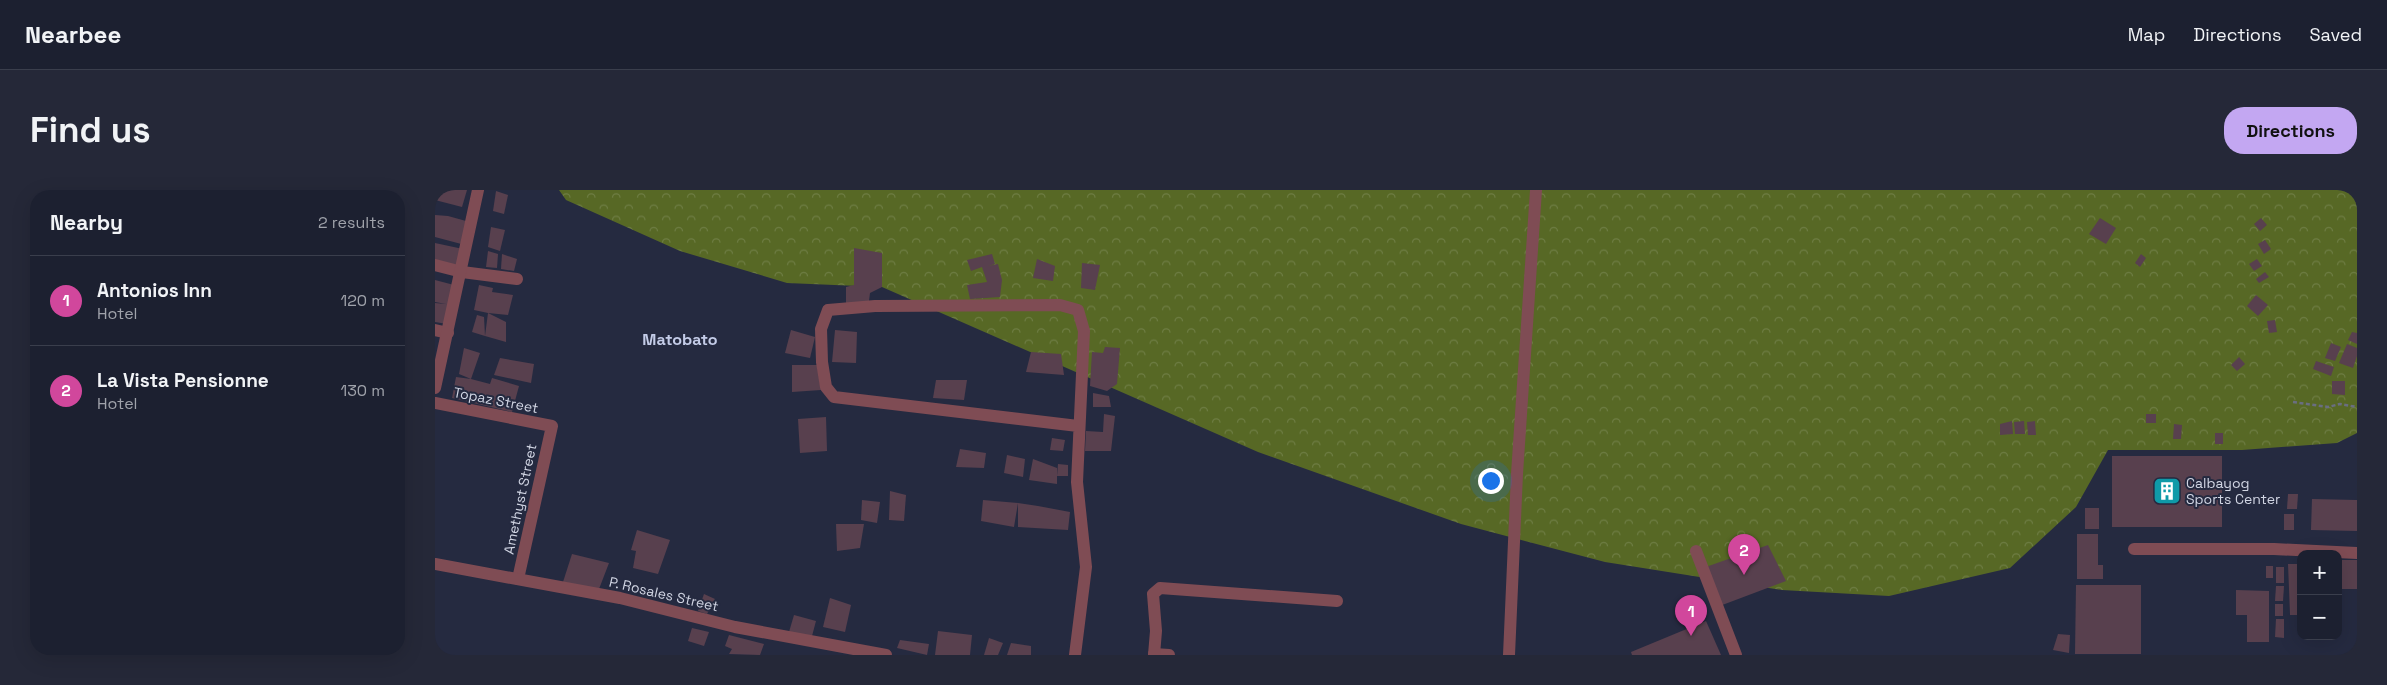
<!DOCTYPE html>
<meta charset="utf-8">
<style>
:root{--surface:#1c2030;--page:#252838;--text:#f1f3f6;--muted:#a0a3ab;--line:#3a3e4c;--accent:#c3a7f2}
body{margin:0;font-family:"Space Grotesk",sans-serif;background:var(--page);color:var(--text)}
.controls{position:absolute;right:15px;bottom:15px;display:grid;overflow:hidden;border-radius:10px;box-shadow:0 5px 20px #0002}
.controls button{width:45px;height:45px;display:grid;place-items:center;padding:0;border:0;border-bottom:1px solid var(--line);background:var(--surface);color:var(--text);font:25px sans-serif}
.you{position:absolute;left:1055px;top:290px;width:18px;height:18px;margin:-12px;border:4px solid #fff;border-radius:50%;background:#1a73e8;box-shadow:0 0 0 8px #1a73e833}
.badge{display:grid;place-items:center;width:32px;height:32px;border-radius:50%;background:var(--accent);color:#fff;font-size:16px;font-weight:700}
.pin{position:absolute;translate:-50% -41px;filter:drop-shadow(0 1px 2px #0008)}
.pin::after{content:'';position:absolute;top:26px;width:18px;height:15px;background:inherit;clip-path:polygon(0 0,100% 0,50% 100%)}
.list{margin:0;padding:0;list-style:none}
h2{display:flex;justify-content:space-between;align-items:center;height:65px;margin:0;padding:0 20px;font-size:21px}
h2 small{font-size:16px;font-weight:400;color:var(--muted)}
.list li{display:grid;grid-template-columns:32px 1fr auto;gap:15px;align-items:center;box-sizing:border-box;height:90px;padding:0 20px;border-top:1px solid var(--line)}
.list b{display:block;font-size:19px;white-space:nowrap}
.list p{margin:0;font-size:16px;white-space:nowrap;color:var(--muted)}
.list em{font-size:16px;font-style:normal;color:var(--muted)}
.map{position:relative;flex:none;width:1922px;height:465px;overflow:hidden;border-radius:20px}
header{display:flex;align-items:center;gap:30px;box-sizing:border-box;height:70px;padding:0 25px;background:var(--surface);border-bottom:1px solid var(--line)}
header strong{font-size:24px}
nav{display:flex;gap:28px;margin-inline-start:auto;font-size:18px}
.intro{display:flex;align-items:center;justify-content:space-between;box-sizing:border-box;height:120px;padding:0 30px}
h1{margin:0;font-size:35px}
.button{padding:12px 22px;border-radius:20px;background:var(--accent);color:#111;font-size:18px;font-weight:700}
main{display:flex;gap:30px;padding:0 30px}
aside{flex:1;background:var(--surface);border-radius:20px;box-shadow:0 5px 20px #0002}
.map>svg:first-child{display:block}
.forest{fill:url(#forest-crowns)}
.building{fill:#58404e}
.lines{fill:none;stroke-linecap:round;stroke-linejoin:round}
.path{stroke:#6a6e81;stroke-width:2.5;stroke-dasharray:4 2.5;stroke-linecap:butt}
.minor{stroke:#7f4c54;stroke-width:12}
.labels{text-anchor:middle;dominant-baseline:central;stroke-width:4;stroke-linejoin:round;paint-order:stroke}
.street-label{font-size:14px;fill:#d1d5e3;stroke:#252a40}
.poi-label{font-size:14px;fill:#d1d5e3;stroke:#252a40;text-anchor:start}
.quarter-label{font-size:16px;font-weight:bold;fill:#c4cce8;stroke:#252a40}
</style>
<header>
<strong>Nearbee</strong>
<nav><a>Map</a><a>Directions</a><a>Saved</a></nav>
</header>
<div class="intro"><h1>Find us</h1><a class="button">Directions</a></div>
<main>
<aside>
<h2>Nearby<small>2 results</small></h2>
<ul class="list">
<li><span class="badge" style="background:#d1479c">1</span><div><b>Antonios Inn</b><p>Hotel</p></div><em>120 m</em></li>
<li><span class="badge" style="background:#d1479c">2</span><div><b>La Vista Pensionne</b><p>Hotel</p></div><em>130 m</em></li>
</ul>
</aside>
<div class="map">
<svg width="1922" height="465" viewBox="0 0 1922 465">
<defs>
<pattern id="forest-crowns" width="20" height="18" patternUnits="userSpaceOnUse" patternTransform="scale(1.25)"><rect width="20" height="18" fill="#576825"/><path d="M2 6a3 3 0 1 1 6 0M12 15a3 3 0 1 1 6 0" fill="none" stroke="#6e7d44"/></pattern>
</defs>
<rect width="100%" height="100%" fill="#252a40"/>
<path class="forest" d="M124 0H1922V243L1902 253 1807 260H1673L1641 317 1575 378 1454 406 1347 400 1170 372 1026 334 823 262 447 97 352 93 245 61 131 10Z"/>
<g class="building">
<path d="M0 0H32L27 17 0 10Z"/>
<path d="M61 1 73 5 69 24 58 21Z"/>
<path d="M0 25 13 26 31 31 30 55 0 47Z"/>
<path d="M1665 28 1681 38 1671 54 1654 44Z"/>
<path d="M1826 28 1832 35 1825 41 1819 34Z"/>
<path d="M56 37 70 40 65 61 53 57Z"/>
<path d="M1830 50 1836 59 1829 64 1823 54Z"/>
<path d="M0 53 28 59 24 78 0 73Z"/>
<path d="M419 58 447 63V97L435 103 434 111 411 119V97L419 95Z"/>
<path d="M53 61 63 64 62 78 51 77Z"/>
<path d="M67 64 82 69 79 81 66 79Z"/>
<path d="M557 64 560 74 553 76 563 74 567 90 565 107 535 109 532 95 552 92 547 77 536 81 532 70Z"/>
<path d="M1706 64 1711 68 1705 77 1700 73Z"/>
<path d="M602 69 620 76 618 91 598 88Z"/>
<path d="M1822 69 1827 76 1819 81 1814 74Z"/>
<path d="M647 73 665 75 660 100 646 98Z"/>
<path d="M1830 82 1834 87 1824 93 1821 89Z"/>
<path d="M0 90 19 95 12 134 0 132V113L11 114 0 112Z"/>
<path d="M44 95 58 98 57 102 78 105 73 125 53 123 71 132V152L50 146 53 123 39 120Z"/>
<path d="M1821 105 1833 115 1823 126 1812 116Z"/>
<path d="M42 125 49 127 50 146 37 142Z"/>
<path d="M1840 130 1842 142 1834 143 1832 131Z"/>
<path d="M356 140 380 147 375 168 350 163Z"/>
<path d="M400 140 422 142 421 173 397 172Z"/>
<path d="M1917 142 1922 143V154L1913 150Z"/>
<path d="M1896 153 1906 157 1900 171 1890 168Z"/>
<path d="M1912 154 1922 158V166L1918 178 1904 173Z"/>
<path d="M670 157 685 158 682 194 672 201 655 196 657 162 668 163Z"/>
<path d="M29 158 45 163 36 189 55 194 57 188 84 196 77 222 17 208 21 187 36 189 24 184Z"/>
<path d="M596 162 626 164 629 185 591 182Z"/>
<path d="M1804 167 1810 174 1802 181 1796 175Z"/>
<path d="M65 168 99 174 96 193 59 185Z"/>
<path d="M1881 171 1899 177 1896 186 1878 179Z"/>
<path d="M357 175H382L386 200 357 202Z"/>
<path d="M501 190H532L529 210 498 208Z"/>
<path d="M1897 191H1910V205L1897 204Z"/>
<path d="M658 203 674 206 676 217H658Z"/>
<path d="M669 224 680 226 676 261H650L651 241 668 242Z"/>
<rect x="1711" y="224" width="10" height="9"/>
<path d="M391 227 392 261 365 263 363 229Z"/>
<path d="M1577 231 1578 244 1565 245V234Z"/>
<path d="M1589 231 1590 244H1580L1579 232Z"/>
<path d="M1600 231 1601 245H1593L1592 232Z"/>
<path d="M1739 234 1747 235 1746 249H1738Z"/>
<rect x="1780" y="243" width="8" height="11"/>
<path d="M617 248 630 250 628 261 615 260Z"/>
<path d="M525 259 551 263 549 278 521 277Z"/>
<path d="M572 265 590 269 588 287 569 283Z"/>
<rect x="1677" y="266" width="110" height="71"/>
<path d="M598 269 622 278V286L623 274 633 275V286H622V294L594 290Z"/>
<path d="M455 301 471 305 469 331 454 330Z"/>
<path d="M1853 304H1863L1862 319H1852Z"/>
<path d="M1877 309 1922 310V341L1876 340Z"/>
<path d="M427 310 445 312 442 333 426 330Z"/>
<path d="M548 310 583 313 603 316 635 322 633 340 583 337V313L579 337 546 331Z"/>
<rect x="1650" y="318" width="14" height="21"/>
<rect x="1849" y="324" width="10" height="16"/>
<path d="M401 334H429L425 358 402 361Z"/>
<path d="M202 340 235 350 223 384 198 378 201 361 196 360Z"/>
<path d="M1642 344H1663V375H1668V389H1642Z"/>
<path d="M1333 355 1351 391 1282 417 1268 378Z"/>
<path d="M137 364 174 373 164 399 128 392Z"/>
<path d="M1863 369H1866V419L1864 425H1855L1853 374H1863Z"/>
<rect x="1903" y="370" width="19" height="29"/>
<rect x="1831" y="376" width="7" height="12"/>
<rect x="1841" y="377" width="8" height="16"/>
<path d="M1641 395H1706V464H1640Z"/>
<path d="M1841 396H1849L1848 411H1840Z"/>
<path d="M1801 400 1834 401V452H1812V425H1801Z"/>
<path d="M269 404 280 409 272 424 263 421Z"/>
<path d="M395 408 416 415 410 442 388 437Z"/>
<rect x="1840" y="414" width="8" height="12"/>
<path d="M359 425 381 431 377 446 354 442Z"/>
<path d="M1841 429H1849V448L1840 447Z"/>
<path d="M1271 431 1286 465H1197L1196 462Z"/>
<path d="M257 438 274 442 269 456 253 451Z"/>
<path d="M503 441 537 445 535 465H500Z"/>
<path d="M1623 444 1635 445 1634 463 1618 460Z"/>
<path d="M294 445 329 454 325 465 294 464 297 459 290 456Z"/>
<path d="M554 448 568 453 563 465H549Z"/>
<path d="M465 450 494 454 492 465 462 458Z"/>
<path d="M576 453 596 456V465H572Z"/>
</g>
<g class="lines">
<path class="path" d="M1858 212 1893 217 1905 214 1922 217"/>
<g class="minor">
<path d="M0 75 27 82 82 89"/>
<path d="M0 140 13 143"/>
<path d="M0 198 43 0"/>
<path d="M0 213 117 236 83 389"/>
<path d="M1699 359H1839L1922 363"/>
<path d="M1261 361 1301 465"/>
<path d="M0 374 185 408 300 437 451 465"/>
<path d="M719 464 734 465"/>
<path d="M640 465 651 377 642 292 649 141 643 120 625 115 440 116 393 120 386 139 387 172 391 197 399 207 643 236"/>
<path d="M719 465 721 441 718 404 725 398 902 411"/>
<path d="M1074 465 1082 284 1101 0"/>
</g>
</g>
<defs>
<symbol id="building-square" viewBox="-11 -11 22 22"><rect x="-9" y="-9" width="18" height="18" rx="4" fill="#0f9aa8" stroke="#252a40"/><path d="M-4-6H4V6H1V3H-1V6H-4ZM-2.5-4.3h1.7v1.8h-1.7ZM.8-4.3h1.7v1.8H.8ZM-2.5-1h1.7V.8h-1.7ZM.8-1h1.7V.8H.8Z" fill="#fff"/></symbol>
</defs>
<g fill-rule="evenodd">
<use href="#building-square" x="1716" y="285" width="32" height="32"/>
</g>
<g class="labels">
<g class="street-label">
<text transform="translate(61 210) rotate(11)">Topaz Street</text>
<text transform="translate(85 309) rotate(-78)">Amethyst Street</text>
<text transform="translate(229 404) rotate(13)">P. Rosales Street</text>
</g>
<g class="poi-label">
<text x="1751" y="293">Calbayog<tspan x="1751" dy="16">Sports Center</tspan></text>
</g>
<g class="quarter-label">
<text x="245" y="149">Matobato</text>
</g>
</g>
</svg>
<div class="controls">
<button>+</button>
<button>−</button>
</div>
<div class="you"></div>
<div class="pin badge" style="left:1256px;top:446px;background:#d1479c">1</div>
<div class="pin badge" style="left:1309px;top:385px;background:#d1479c">2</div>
</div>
</main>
